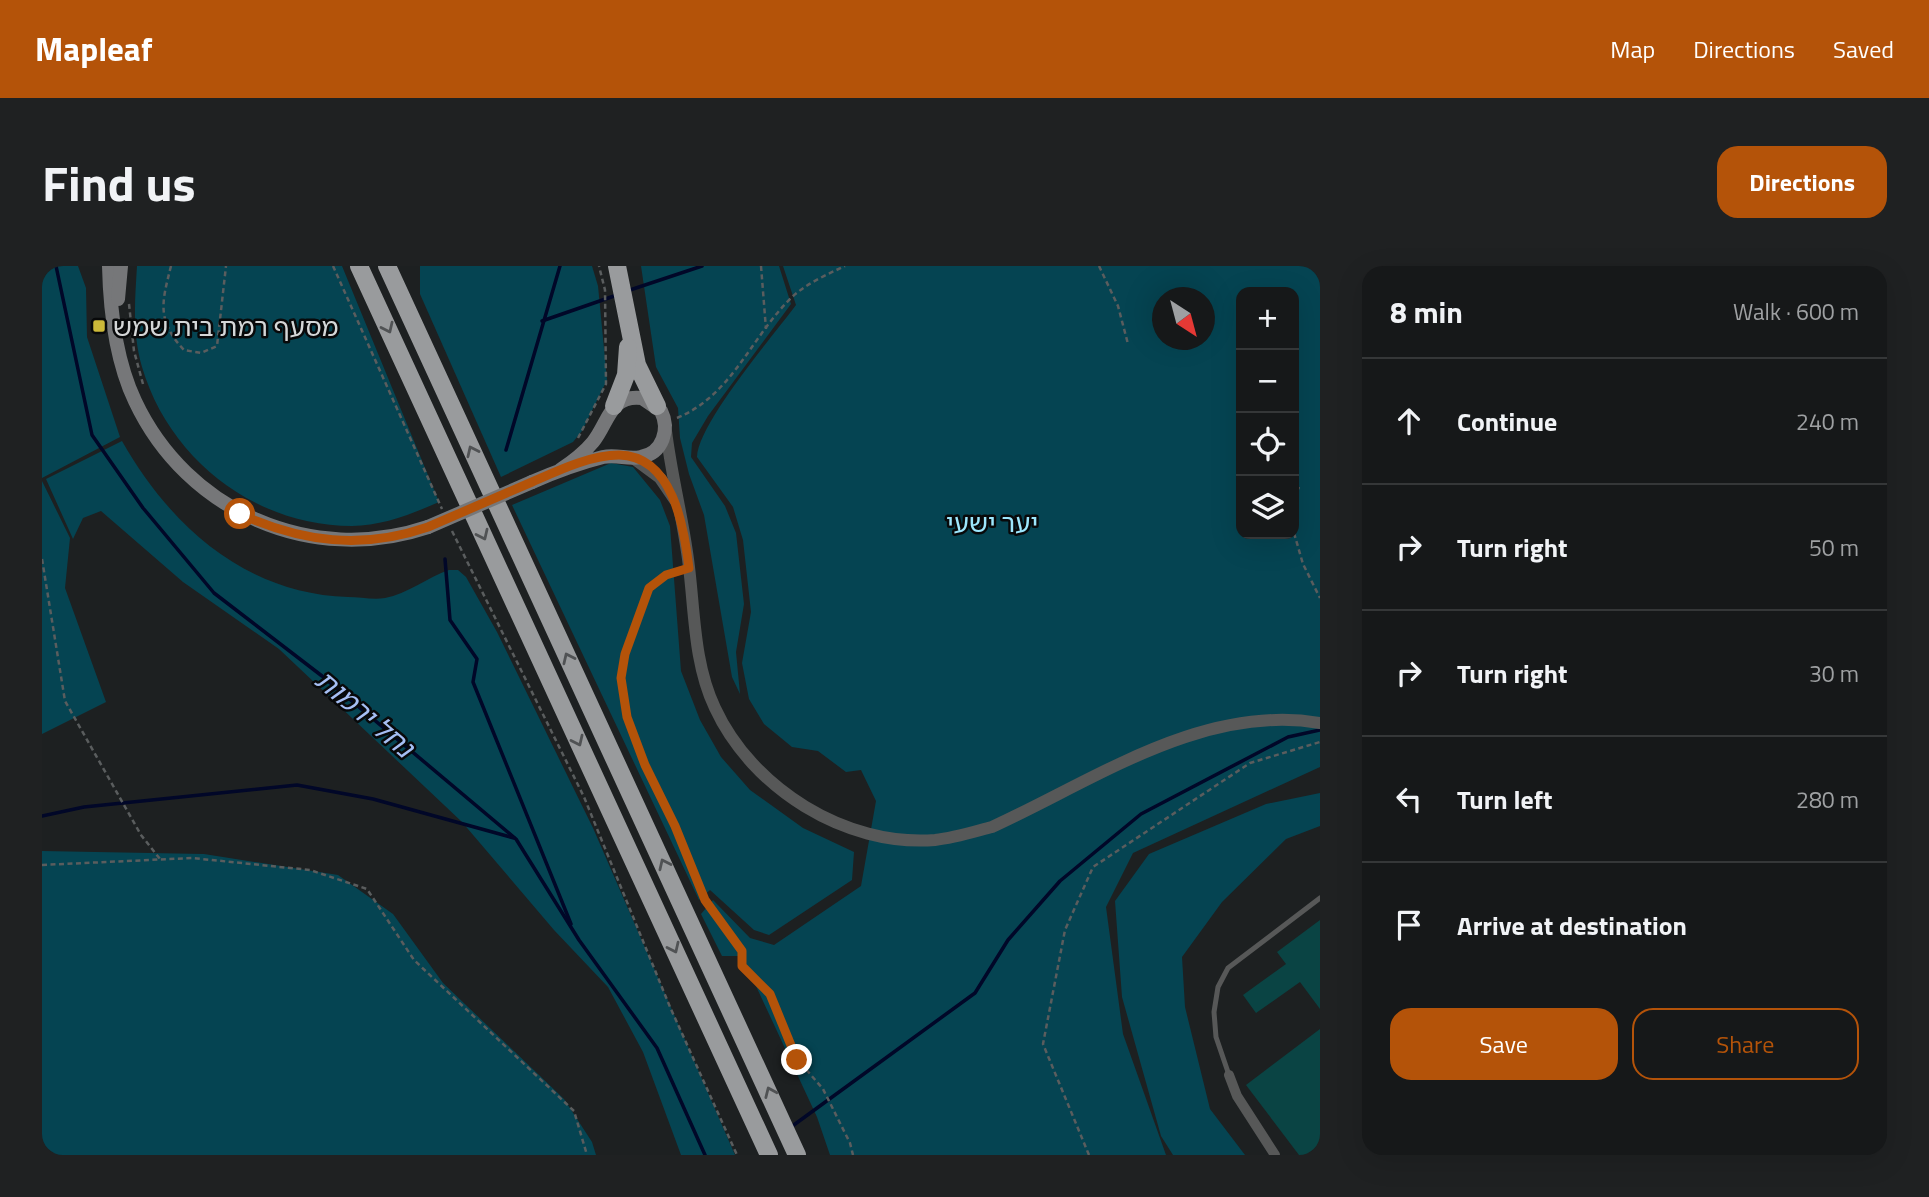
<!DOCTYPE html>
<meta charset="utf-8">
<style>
:root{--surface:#161819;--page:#1f2122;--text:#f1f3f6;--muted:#9ea0a2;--line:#353738;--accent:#b45309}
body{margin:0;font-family:"Titillium Web","Noto Sans Hebrew",sans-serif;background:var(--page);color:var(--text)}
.controls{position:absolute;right:21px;top:21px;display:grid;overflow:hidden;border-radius:14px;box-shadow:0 7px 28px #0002}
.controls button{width:63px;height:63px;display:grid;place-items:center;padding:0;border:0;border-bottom:2px solid var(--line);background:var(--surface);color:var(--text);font:35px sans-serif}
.compass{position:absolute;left:1110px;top:21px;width:63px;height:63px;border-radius:50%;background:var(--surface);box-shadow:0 7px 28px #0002;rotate:144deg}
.stop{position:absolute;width:21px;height:21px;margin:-16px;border:5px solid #b45309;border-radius:50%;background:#fff}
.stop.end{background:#b45309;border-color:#fff;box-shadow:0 2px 7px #0008}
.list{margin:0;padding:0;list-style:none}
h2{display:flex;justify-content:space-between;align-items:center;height:91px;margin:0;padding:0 28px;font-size:30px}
h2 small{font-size:23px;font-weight:400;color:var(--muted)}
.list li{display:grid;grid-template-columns:46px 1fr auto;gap:21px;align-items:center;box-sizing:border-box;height:126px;padding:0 28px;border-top:2px solid var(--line)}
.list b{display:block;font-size:26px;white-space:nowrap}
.list em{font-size:23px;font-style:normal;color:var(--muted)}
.actions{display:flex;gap:14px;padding:21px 28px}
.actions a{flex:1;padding:16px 0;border:2px solid var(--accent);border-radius:21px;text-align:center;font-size:24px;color:var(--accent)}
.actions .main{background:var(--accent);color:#fff}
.icon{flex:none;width:38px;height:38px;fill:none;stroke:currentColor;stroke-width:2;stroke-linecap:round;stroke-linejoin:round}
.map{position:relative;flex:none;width:1278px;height:889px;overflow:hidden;border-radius:21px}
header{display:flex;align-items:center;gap:42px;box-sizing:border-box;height:98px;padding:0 35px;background:var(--accent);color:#fff}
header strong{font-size:33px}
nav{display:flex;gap:38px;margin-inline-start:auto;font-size:24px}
.intro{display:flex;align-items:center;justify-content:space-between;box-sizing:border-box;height:168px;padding:0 42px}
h1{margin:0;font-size:49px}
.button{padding:18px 32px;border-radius:21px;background:var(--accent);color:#fff;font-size:24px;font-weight:700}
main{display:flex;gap:42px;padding:0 42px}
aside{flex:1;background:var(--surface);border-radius:21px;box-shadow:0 7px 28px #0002}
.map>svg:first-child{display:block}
.green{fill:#054452;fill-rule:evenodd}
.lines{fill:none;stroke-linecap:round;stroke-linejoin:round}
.stream{stroke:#010728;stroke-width:3.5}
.building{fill:#0a4444}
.path{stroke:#5a5d5e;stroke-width:2.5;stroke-dasharray:5 3.5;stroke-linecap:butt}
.service{stroke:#575858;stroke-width:5}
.minor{stroke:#575858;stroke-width:10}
.tertiary{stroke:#575858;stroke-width:12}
.secondary{stroke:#767779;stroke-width:14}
.trunk{stroke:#999b9d;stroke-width:18}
.secondary-bridge{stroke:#767779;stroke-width:14}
.oneway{stroke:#505254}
.route{stroke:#b45309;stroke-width:9}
.poi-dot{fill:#ccb939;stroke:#08090a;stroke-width:2.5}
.labels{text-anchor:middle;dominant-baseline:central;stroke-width:5;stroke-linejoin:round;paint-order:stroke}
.poi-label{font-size:26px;fill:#d5d7d8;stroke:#08090a;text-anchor:start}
.park-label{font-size:26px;fill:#9de7fd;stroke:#08090a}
.water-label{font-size:28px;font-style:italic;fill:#a5bef3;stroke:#08090a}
</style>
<header>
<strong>Mapleaf</strong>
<nav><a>Map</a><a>Directions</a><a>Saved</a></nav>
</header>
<div class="intro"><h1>Find us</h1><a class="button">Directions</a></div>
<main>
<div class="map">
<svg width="1278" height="889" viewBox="0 0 1278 889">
<rect width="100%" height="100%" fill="#1d2021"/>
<g class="green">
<path d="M0 0H36L44 22 45 71 78 171 0 212Z"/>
<path d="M95 0H300L397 236C370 248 339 260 310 260 213 260 127 193 100 101 90 67 93 34 95 0Z"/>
<path d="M378 0H550L556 20 565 114 540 165 531 176 459 211 378 28Z"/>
<path d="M599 0H737L749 38 666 150 650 177 649 191 683 240 694 267 702 338 694 386 698 428 690 411 662 249 647 208 638 172 636 142 614 101Z"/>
<path d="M741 0H1278V501L1091 587 1064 641 1081 768 1124 889H788L775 851 700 690H680L659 648 671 634 708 672 732 679 819 620 834 535 819 504 804 506 776 485 750 481 722 458 707 433 700 397 709 346 701 274 691 241 655 191C656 157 731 70 754 39ZM1199 26H1252V268H1199ZM1120 32H1162V74H1120Z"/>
<path d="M80 175C128 260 204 328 306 331 317 331 332 334 343 332 365 328 386 311 407 304H416L424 311 455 366 551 562 693 889H639L601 786 566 721 512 664 420 556 237 383 141 316 59 245 41 252 31 273 4 213Z"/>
<path d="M569 197 591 201 618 234 628 260 639 405 658 454 679 491 708 524 761 562 812 586 810 614 727 669 712 664 668 624 657 634 470 239Z"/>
<path d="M0 215 28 272 23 322 64 436 0 468Z"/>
<path d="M1278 527V560L1244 573 1180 636 1140 691 1143 741 1168 843 1203 889H1131L1119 870 1080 731 1073 635 1107 588 1224 538Z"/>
<path d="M0 585 162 588 296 609 351 648 401 717 522 833 550 876 554 889H0Z"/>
</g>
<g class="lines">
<g class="stream">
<path d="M14 0 50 169 101 242 172 327 280 410 474 573 537 674 615 782 663 889"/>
<path d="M585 25 660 0"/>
<path d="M500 55 575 29"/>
<path d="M464 184 518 0"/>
<path d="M403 293 408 354 435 393 431 416 529 658"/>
<path d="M0 550 42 541 255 519 331 533 472 572"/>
<path d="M749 861 933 727 966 674 1018 615 1099 548 1246 471 1278 464"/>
</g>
</g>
<g class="building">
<path d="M1278 654V743L1258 716 1214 747 1201 729 1244 698 1235 686Z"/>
<path d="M1278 763V889H1257L1204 819Z"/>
</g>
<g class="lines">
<g class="path">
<path d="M129 0C120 36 114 54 142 84L159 87 175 80 184 0"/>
<path d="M291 0 400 243"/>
<path d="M719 0 724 63"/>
<path d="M1057 0 1076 40 1086 78"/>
<path d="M87 38 92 85 101 118"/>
<path d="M635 152C690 129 708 73 748 33 763 18 784 9 803 0"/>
<path d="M536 172 564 118 563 24 557 0"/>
<path d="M1252 232 1257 221"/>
<path d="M410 265 542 531 628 741 695 889"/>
<path d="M1252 267 1261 298 1278 332"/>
<path d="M0 293 23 435 99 569 118 593"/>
<path d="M637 305 624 309 602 331 579 412 585 451 663 634 700 685V700L728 728 756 794 781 823 808 877 811 889"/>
<path d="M0 599 150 592 268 604 325 623 372 694 532 845 545 889"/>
<path d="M1047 889 1001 778 1023 664 1051 601 1208 497 1278 476"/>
</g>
<path class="service" d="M1187 809 1174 771 1172 746 1176 721 1186 702 1278 632"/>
<path class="minor" d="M1187 809 1195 830 1233 889"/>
<g class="tertiary">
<path d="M624 165C629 206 639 245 645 286 653 337 650 394 673 442 710 522 803 581 893 574 912 572 931 566 950 561 1051 515 1161 437 1278 457"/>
<path d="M591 192 618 212 633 234"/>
</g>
<g class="secondary">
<path d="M67 0C68 44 74 95 93 135 145 246 270 300 386 261"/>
<path d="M76 33 79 0"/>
<path d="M490 216C513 206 537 197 561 191 575 188 586 194 599 191 621 187 628 163 619 145L600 132C568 128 567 156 551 176 542 187 530 196 518 204"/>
</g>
<g class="trunk">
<path d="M317 0 727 889"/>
<path d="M345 0 755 889"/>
<path d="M575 0 595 99 615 140"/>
<path d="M572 140 584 109 586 81"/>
</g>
<path class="secondary-bridge" d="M386 261 490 216"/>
</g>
<defs><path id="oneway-chevron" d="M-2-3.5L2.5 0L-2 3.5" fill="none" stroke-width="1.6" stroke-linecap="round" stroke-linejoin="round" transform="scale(1.75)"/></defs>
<g class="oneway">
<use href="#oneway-chevron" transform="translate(346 62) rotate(65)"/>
<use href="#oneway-chevron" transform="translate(430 185) rotate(-115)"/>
<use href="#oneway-chevron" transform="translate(441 269) rotate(65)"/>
<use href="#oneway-chevron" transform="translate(526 392) rotate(-115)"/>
<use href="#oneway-chevron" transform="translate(536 475) rotate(65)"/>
<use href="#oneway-chevron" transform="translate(622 598) rotate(-115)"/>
<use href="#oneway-chevron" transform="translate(632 682) rotate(65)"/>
<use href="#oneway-chevron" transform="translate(728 826) rotate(-114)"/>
</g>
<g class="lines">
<path class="route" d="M198 248C260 276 320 284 386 261 420 246 455 231 490 216 515 205 548 189 577 189 631 190 642 261 647 302L624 309 607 322 583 388 579 412 585 451 603 499 633 560 663 634 700 685V700L728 728 755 794"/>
</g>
<rect class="poi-dot" x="50" y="53" width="14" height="14" rx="3.5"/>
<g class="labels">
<g class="poi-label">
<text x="71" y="60">מסעף רמת בית שמש</text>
</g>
<g class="park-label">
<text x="950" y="256">יער ישעי</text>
</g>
<g class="water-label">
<text transform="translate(323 447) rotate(40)">נחל ירמות</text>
</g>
</g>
</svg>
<div class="controls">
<button>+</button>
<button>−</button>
<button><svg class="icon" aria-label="locate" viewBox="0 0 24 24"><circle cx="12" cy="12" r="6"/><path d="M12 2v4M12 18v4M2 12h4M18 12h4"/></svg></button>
<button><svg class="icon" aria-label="layers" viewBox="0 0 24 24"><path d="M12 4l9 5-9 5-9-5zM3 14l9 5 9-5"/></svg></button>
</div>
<svg class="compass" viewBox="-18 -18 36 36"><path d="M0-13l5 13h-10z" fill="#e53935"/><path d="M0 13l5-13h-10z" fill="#9ea0a2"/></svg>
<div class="stop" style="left:198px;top:248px"></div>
<div class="stop end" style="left:755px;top:794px"></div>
</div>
<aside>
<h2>8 min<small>Walk · 600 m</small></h2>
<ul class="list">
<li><svg class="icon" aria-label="ahead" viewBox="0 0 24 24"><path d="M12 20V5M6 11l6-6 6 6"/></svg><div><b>Continue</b></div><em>240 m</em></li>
<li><svg class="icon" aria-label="right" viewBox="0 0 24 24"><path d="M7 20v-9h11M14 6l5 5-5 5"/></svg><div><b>Turn right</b></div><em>50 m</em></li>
<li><svg class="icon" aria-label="right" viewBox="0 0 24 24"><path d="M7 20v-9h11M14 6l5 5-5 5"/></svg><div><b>Turn right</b></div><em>30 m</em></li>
<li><svg class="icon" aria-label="left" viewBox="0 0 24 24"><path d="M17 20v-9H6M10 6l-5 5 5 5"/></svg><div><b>Turn left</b></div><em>280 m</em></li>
<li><svg class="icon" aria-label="arrive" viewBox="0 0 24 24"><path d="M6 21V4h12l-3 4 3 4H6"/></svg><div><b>Arrive at destination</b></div></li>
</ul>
<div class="actions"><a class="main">Save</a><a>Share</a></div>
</aside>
</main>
